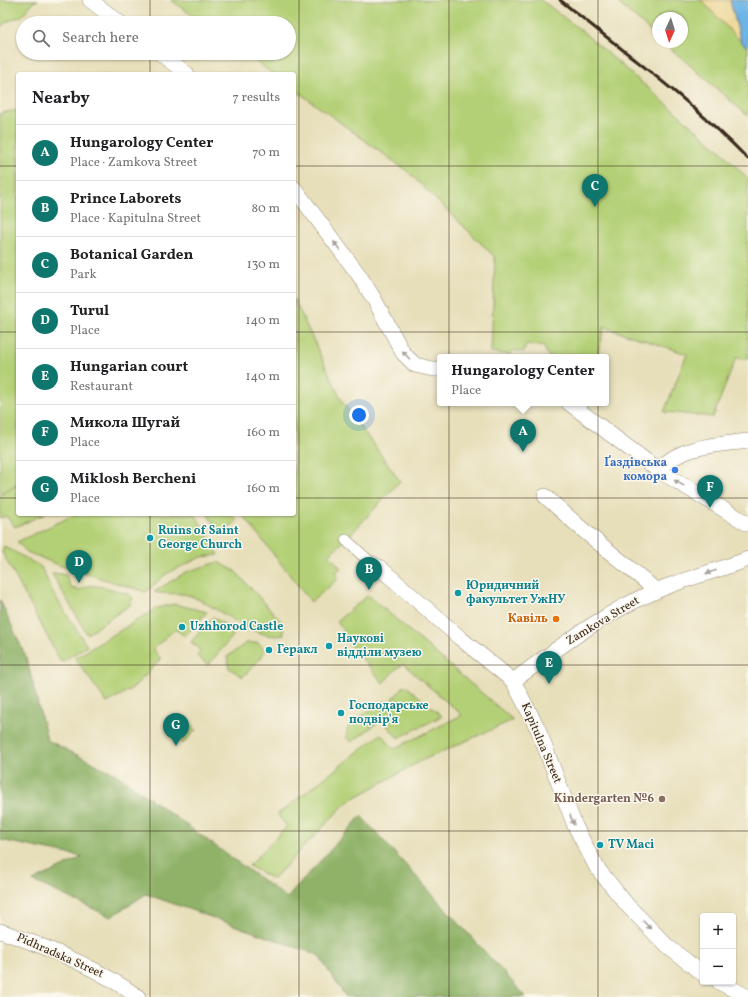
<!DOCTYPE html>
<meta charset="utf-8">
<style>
:root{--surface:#fff;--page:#f2f2f2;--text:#202124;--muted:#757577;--line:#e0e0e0;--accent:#0f766e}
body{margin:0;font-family:Vollkorn,serif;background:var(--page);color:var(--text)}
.controls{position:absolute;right:12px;bottom:12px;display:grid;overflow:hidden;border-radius:4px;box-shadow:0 1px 3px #0004}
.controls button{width:36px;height:36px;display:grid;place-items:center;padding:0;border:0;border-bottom:1px solid var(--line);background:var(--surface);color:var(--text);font:20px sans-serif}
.compass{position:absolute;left:652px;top:12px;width:36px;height:36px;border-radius:50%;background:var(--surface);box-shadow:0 1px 3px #0004;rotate:184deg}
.you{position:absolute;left:359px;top:415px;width:14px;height:14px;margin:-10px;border:3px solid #fff;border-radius:50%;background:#1a73e8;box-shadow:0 0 0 6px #1a73e833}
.badge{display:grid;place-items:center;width:26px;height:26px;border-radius:50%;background:var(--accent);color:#fff;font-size:13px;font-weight:700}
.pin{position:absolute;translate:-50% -33px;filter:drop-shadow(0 1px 2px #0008)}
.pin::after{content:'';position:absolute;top:21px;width:14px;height:12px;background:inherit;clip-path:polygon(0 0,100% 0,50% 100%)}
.popup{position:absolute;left:437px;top:354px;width:172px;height:52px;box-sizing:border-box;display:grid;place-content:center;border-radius:4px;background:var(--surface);filter:drop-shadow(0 1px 3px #0005);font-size:13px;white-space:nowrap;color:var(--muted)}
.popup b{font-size:15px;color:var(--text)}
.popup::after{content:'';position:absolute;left:50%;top:100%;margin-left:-8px;border:8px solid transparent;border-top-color:var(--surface)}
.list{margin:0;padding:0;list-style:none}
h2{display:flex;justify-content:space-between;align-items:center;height:52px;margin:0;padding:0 16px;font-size:17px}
h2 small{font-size:13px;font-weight:400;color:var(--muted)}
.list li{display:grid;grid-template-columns:26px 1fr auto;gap:12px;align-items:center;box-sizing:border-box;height:56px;padding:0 16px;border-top:1px solid var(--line)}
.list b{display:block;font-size:15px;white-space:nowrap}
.list p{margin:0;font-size:13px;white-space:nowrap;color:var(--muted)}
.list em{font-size:13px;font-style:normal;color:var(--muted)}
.icon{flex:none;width:22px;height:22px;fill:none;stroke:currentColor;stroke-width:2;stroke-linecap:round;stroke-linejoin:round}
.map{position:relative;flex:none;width:748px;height:997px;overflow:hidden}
.search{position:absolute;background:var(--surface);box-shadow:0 1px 3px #0004;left:16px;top:16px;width:280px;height:44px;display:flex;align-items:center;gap:10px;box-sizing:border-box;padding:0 14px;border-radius:22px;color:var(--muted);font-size:15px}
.panel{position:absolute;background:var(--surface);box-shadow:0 1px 3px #0004;left:16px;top:72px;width:280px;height:444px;border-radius:4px}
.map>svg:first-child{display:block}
.green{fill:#b4d076;stroke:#787d4a}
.forest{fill:#8fb267;stroke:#656e42}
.sand{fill:#eeda9e;stroke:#94825e}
.water{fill:#6eb4e5;stroke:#546f82}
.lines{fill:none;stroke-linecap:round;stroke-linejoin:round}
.pedestrian-casing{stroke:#91846c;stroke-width:12}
.minor-casing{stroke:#91846c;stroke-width:16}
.pedestrian{stroke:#fff;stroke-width:11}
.minor{stroke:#fff;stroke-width:15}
.rail{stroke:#3b2a1e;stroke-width:3}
.oneway{fill:#a79f9a}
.grid{fill:none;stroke:#3b2a1e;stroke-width:1;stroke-opacity:0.55}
.shop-dot{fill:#3f7fe0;stroke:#fbf7ec;stroke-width:1.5}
.culture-dot{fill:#0f9aa8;stroke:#fbf7ec;stroke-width:1.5}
.food-dot{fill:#e8710a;stroke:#fbf7ec;stroke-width:1.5}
.education-dot{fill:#8d6e63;stroke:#fbf7ec;stroke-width:1.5}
.labels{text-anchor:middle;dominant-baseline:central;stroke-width:3;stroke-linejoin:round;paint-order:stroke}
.shop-label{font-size:12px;font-weight:bold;fill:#366cbe;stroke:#fbf7ec;text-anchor:end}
.culture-label{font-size:12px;font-weight:bold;fill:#0d838f;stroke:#fbf7ec;text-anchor:start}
.food-label{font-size:12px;font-weight:bold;fill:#c56008;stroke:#fbf7ec;text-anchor:end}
.street-label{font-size:12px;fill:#3b2a1e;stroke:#fbf7ec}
.education-label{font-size:12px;font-weight:bold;fill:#785e54;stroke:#fbf7ec;text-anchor:end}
</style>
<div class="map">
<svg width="748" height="997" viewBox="0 0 748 997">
<rect width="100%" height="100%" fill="#fbf7ec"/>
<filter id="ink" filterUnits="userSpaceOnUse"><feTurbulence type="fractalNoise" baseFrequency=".025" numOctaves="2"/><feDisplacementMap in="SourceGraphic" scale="8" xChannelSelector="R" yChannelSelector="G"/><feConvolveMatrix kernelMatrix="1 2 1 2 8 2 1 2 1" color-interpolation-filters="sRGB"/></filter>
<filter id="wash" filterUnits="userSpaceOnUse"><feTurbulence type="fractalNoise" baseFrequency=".012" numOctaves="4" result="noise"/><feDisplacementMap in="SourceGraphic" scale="16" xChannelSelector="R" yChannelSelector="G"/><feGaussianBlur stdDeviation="0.9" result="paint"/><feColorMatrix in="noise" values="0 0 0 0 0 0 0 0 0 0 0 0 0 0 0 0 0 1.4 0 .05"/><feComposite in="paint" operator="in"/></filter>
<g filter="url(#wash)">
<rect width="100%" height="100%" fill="#e7dfba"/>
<g class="green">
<path d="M0 0H38L33 2 22 16 8 21 0 27Z"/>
<path d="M171 0H541L582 31 722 152 748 179V360L736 358 713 417 664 412 687 354 604 327 597 357H548L544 347 526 344 524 352 513 350 511 355 491 352 495 257 407 171 294 89V74H273L244 53H289V23H203Z"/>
<path d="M615 0H701L741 42 748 47V116L663 42H682V18H658V38Z"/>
<path d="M18 110V484L0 493V113Z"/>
<path d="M294 299 343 403 400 481 353 532 329 555 341 568 335 573 339 578 311 602 242 514H294Z"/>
<path d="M18 485V514H45L15 527 6 516 0 518V495Z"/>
<path d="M76 514H195L219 555 201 557 166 574 146 592 61 566 27 552 17 542Z"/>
<path d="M207 514H231L237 521 221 534Z"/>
<path d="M4 546 41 567 53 593 87 646 61 662 2 552Z"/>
<path d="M218 562 235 571 282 622 284 635C256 642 217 606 191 596 182 592 165 595 154 592L186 572Z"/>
<path d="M54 573 66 575 71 588 80 590C91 580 115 591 129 594L133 598 130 605 87 634 52 574Z"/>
<path d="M368 595 513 720 421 761 347 802 273 879 249 866 287 826 280 818 278 814 381 734 394 749 462 715 403 664 394 671 383 683 341 634 343 630 337 621Z"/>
<path d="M175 604 207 612 185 636 175 629 153 649 161 659 134 687 107 703 75 658 157 608Z"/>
<path d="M213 617 233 630 234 632 232 637 208 665 197 656 200 650 191 642Z"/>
<path d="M246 643H259L265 651 260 659 243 677 229 668 227 657Z"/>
<path d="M405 685 442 716 398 738 383 721 377 723 352 742 346 737 348 727 367 712 383 702 391 701Z"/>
<path d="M182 717 196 730 183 744 168 731Z"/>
</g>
<path class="forest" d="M0 600 26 657 47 740 116 774 287 898 361 816 526 997H346L318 955 146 894 111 917 33 881 83 857 0 840Z"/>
<path class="sand" d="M701 0H730L741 42Z"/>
<path class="water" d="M730 0H748V47L741 42Z"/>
</g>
<g filter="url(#ink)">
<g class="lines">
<defs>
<path id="pedestrian" d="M346 540 372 564"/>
<g id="minor">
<path d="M90 0 120 23"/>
<path d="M160 53 187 74"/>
<path d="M294 188 359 275 374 299 403 353 415 365 433 369H440"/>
<path d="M569 403 658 470 748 524"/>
<path d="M658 470C681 445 717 445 748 441"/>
<path d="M545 496 583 530 644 580 656 591"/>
<path d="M372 564 379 567 460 638 513 681 538 729 575 826 597 868 628 906 667 946 703 974"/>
<path d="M513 681C557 649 605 612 656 591 686 578 718 571 748 559"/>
<path d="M0 931C48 947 97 967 138 997"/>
<path d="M719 982 748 997"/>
</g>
</defs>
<use href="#pedestrian" class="pedestrian-casing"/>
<use href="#minor" class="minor-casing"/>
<use href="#pedestrian" class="pedestrian"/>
<use href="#minor" class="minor"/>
<path class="rail" d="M560 0C623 51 692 101 748 159"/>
</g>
<defs><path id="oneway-solid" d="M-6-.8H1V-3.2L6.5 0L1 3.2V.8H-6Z"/></defs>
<g class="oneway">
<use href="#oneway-solid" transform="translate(337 246) rotate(-127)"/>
<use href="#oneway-solid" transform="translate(406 355) rotate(-132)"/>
<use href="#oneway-solid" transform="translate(679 483) rotate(-149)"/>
<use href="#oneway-solid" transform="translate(711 572) rotate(162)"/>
<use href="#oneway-solid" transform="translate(572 820) rotate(69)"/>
<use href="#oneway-solid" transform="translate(647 925) rotate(45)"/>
</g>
</g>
<path class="grid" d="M150 0V23M299 0V997M449 0V997M598 0V997M150 53V74M0 166H18M294 166H748M0 332H18M294 332H748M0 498H18M294 498H748M150 514V997M0 665H748M0 831H748"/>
<circle class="shop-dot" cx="675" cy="470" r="4"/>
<g class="culture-dot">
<circle cx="150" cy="538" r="4"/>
<circle cx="458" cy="593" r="4"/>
<circle cx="182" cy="627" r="4"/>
<circle cx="329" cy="646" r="4"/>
<circle cx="269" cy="650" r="4"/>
<circle cx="341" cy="713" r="4"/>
<circle cx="600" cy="845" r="4"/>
</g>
<circle class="food-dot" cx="556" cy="619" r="4"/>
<circle class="education-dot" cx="662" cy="799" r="4"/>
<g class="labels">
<g class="shop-label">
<text x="667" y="463">Ґаздівська<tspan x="667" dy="14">комора</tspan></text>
</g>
<g class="culture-label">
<text x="158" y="531">Ruins of Saint<tspan x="158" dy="14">George Church</tspan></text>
<text x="466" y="586">Юридичний<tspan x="466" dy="14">факультет УжНУ</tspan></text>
<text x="190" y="627">Uzhhorod Castle</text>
<text x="337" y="639">Наукові<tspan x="337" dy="14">відділи музею</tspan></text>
<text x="277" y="650">Геракл</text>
<text x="349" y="706">Господарське<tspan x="349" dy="14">подвір'я</tspan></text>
<text x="608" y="845">TV Maci</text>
</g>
<g class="food-label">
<text x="548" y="619">Кавіль</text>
</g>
<g class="street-label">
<text transform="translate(603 621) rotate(-31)">Zamkova Street</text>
<text transform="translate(541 743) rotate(67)">Kapitulna Street</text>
<text transform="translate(60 956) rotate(24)">Pidhradska Street</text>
</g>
<g class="education-label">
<text x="654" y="799">Kindergarten №6</text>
</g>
</g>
</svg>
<div class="controls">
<button>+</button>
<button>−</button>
</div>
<svg class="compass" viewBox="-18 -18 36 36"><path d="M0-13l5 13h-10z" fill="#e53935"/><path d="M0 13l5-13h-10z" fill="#757577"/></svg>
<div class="you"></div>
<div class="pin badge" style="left:523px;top:452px">A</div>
<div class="popup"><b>Hungarology Center</b>Place</div>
<div class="pin badge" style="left:369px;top:590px">B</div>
<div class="pin badge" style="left:595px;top:207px">C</div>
<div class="pin badge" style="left:79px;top:583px">D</div>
<div class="pin badge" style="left:549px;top:684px">E</div>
<div class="pin badge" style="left:710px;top:508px">F</div>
<div class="pin badge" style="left:176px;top:746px">G</div>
<div class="search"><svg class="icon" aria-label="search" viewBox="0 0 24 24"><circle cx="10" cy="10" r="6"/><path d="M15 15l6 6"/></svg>Search here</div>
<section class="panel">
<h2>Nearby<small>7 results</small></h2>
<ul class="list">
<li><span class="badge">A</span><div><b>Hungarology Center</b><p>Place · Zamkova Street</p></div><em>70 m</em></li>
<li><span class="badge">B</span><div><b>Prince Laborets</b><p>Place · Kapitulna Street</p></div><em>80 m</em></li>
<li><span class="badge">C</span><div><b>Botanical Garden</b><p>Park</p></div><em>130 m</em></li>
<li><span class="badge">D</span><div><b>Turul</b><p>Place</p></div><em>140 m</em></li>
<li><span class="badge">E</span><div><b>Hungarian court</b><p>Restaurant</p></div><em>140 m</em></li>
<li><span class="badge">F</span><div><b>Микола Шугай</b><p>Place</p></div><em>160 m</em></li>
<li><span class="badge">G</span><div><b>Miklosh Bercheni</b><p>Place</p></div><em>160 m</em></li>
</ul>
</section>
</div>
